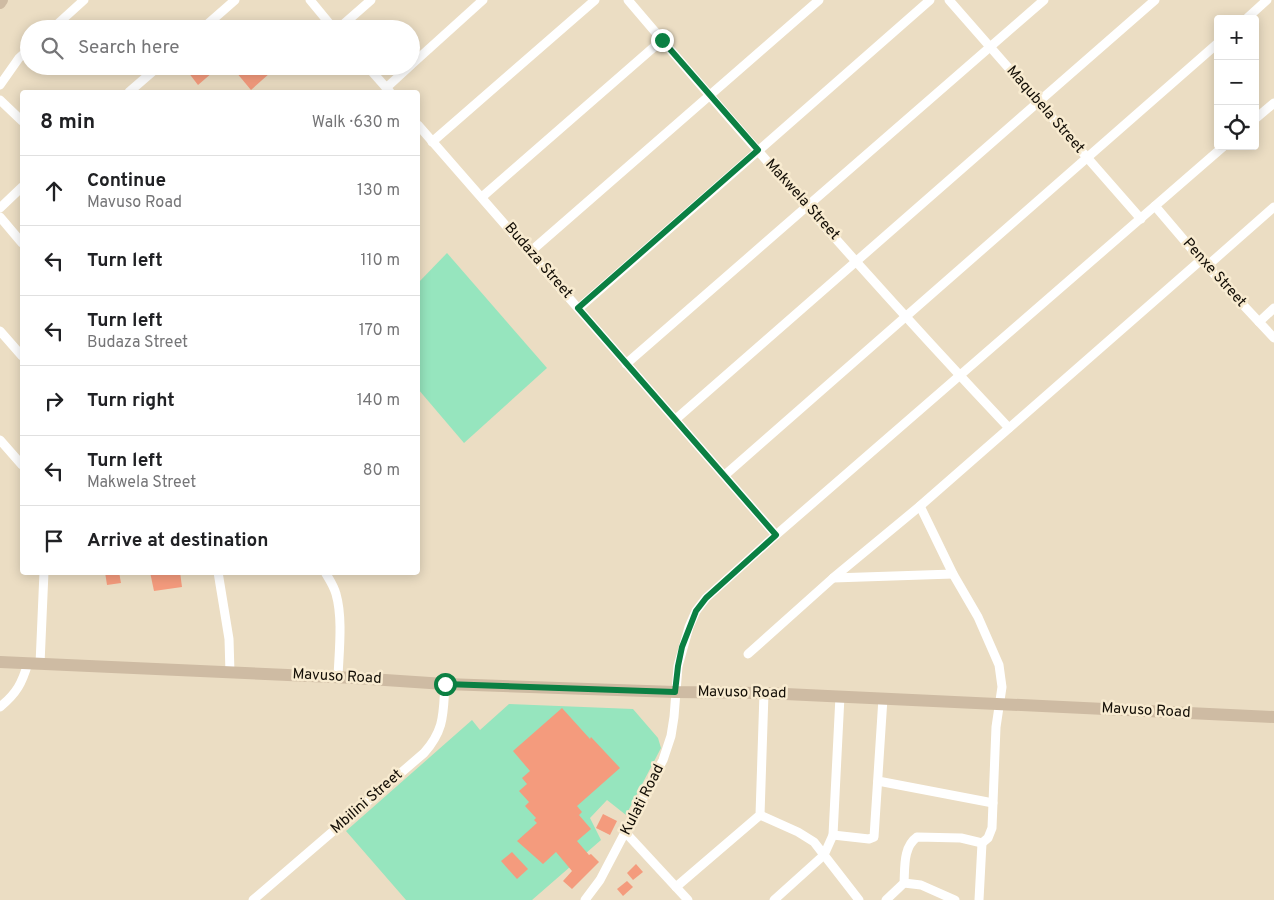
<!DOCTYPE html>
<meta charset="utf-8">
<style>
:root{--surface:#fff;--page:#f6f6f6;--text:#202124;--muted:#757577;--line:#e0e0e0}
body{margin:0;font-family:Overpass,sans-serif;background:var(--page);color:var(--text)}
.controls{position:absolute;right:15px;top:15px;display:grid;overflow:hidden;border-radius:5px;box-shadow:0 2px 12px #0003}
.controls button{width:45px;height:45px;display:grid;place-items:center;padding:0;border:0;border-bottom:1px solid var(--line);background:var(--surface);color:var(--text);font:25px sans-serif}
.stop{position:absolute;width:15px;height:15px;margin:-11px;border:4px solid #0b8043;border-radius:50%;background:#fff}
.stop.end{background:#0b8043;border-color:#fff;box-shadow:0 1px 5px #0008}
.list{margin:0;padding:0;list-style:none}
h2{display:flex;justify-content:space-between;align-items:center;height:65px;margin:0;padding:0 20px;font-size:21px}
h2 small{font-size:16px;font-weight:400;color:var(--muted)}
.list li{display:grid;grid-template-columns:32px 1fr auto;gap:15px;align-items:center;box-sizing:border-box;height:70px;padding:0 20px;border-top:1px solid var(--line)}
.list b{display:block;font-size:19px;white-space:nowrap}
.list p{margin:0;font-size:16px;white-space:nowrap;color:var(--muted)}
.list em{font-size:16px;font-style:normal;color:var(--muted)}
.icon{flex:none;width:28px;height:28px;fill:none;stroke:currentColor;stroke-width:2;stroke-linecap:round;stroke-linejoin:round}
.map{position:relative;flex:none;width:1274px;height:900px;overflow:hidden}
.search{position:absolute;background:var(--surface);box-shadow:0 2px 12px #0003;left:20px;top:20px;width:400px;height:55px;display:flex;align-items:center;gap:12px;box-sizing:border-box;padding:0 18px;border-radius:28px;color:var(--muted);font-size:19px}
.panel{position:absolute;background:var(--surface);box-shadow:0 2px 12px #0003;left:20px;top:90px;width:400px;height:485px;border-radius:5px}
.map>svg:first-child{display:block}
.green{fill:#96e5be}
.building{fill:#f49b7d}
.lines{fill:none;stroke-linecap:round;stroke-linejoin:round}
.street{stroke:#fff;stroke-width:9}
.secondary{stroke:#cebba3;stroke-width:12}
.route{stroke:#0b8043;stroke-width:6}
.labels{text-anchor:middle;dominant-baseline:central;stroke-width:5;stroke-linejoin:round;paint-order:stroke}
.street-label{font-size:15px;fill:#130e06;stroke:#f8ebd0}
</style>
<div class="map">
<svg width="1274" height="900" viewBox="0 0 1274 900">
<rect width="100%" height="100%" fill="#ebddc3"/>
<g class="green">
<path d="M447 253 547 368 464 443 418 389V283Z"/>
<path d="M509 704 633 709 658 738 661 748 626 815 607 800 590 818 601 840 532 900H406L346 831 472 720 480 730Z"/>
</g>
<g class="building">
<path d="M194 66H220L198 85 188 72Z"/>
<path d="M231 66H265L270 73 251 90Z"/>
<path d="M105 572H119L121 583 107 585Z"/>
<path d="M150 572H180L182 587 154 591Z"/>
<path d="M562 708 590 739 591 737 620 768 577 806 582 812 579 815 591 829 577 841 589 855 591 854 599 862 572 889 563 881 572 871 556 852 543 864 517 841 537 823 534 820 536 818 525 806 529 802 519 791 527 784 522 778 530 771 513 751Z"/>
<path d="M603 814 617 821 610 835 596 828Z"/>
<path d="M512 852 528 869 517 879 501 861Z"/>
<path d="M636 864 643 872 633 880 627 873Z"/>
<path d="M627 881 633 887 623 896 617 889Z"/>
</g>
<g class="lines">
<g class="street">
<path d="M310 0 334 29"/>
<path d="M628 0C752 146 878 289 1009 428"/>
<path d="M949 0 1141 219"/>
<path d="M1246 19 1267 0"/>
<path d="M52 29 84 0"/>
<path d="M202 29 235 0"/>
<path d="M338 29 371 0"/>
<path d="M411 65 483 0"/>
<path d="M367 66 390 92"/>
<path d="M0 85 19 58 29 49"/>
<path d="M386 88 410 66"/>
<path d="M129 92 159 66"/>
<path d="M0 100 22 121"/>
<path d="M1255 119 1274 103"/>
<path d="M418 125 776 535"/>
<path d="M432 142 595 0"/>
<path d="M482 197 662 40"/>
<path d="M1155 206 1201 260 1274 338"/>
<path d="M0 208 22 187"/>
<path d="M0 217 22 243"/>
<path d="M530 252 819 0"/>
<path d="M1207 266 1274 207"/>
<path d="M579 308 930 0"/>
<path d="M1259 322 1274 308"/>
<path d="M0 331 22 356"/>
<path d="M626 364 1044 0"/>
<path d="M676 419 1155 0"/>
<path d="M0 440 22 465"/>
<path d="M725 475 1218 43"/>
<path d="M920 506 953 574 978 617 999 665 1002 687 996 727 992 828 988 838 982 843"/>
<path d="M218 572 229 639 230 673"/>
<path d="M325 572C329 579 334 586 336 594 343 618 339 652 338 677"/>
<path d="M833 578 953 574"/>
<path d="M748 654 833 578 920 506 1201 260"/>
<path d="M40 664 44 572"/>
<path d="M0 707C17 693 22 683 28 663"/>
<path d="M878 781 993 803"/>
<path d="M760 815 798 832 814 842 859 900"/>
<path d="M626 833 688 900"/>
<path d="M833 835 869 839 874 837 883 698"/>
<path d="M904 883 921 885 955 900"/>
<path d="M676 887 760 815 764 693"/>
<path d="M253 900 424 753C445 729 443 714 445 684"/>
<path d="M585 900 600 880 663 760 671 736 674 717 678 666 689 627 696 611 706 598 776 535 1224 146"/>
<path d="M774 900 824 855 833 835 840 696"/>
<path d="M886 900 904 883C905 867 903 847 917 837L961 838 982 843"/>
<path d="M979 900 982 843"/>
</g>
<g class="secondary">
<path d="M0 3 2 0"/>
<path d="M0 662 355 678 445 684 675 692 764 693 1274 717"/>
</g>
</g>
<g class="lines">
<path class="route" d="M445 684 675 692 678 666 682 647 696 611 706 598 776 535 578 308 758 150 662 40"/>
</g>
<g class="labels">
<g class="street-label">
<text transform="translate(1045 110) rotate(49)">Maqubela Street</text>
<text transform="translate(802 200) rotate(48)">Makwela Street</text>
<text transform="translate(538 261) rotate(49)">Budaza Street</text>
<text transform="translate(1214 273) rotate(48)">Penxe Street</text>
<text transform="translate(337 677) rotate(3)">Mavuso Road</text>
<text transform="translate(742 693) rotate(1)">Mavuso Road</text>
<text transform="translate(1146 711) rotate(3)">Mavuso Road</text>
<text transform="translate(643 800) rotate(-63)">Kulati Road</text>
<text transform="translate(367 802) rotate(-41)">Mbilini Street</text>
</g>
</g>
</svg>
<div class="controls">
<button>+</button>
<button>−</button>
<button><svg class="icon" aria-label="locate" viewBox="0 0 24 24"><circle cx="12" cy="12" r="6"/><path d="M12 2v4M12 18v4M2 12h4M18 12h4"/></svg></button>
</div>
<div class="stop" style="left:445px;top:684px"></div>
<div class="stop end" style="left:662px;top:40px"></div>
<div class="search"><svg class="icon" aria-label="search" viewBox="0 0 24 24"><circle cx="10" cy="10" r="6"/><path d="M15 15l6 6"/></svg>Search here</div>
<section class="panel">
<h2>8 min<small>Walk · 630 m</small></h2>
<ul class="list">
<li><svg class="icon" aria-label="ahead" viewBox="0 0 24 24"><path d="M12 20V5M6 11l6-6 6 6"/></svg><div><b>Continue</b><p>Mavuso Road</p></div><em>130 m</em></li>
<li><svg class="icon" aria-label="left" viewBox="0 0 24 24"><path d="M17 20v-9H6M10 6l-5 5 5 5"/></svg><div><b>Turn left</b></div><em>110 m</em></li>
<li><svg class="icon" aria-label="left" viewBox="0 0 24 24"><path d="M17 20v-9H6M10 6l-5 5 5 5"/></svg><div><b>Turn left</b><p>Budaza Street</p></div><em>170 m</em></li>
<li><svg class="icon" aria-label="right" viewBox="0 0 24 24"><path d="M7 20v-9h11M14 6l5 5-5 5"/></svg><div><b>Turn right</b></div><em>140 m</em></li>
<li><svg class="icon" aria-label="left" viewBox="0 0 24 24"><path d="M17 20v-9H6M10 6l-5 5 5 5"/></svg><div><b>Turn left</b><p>Makwela Street</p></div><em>80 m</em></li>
<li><svg class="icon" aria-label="arrive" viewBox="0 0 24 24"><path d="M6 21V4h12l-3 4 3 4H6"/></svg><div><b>Arrive at destination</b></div></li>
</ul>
</section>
</div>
